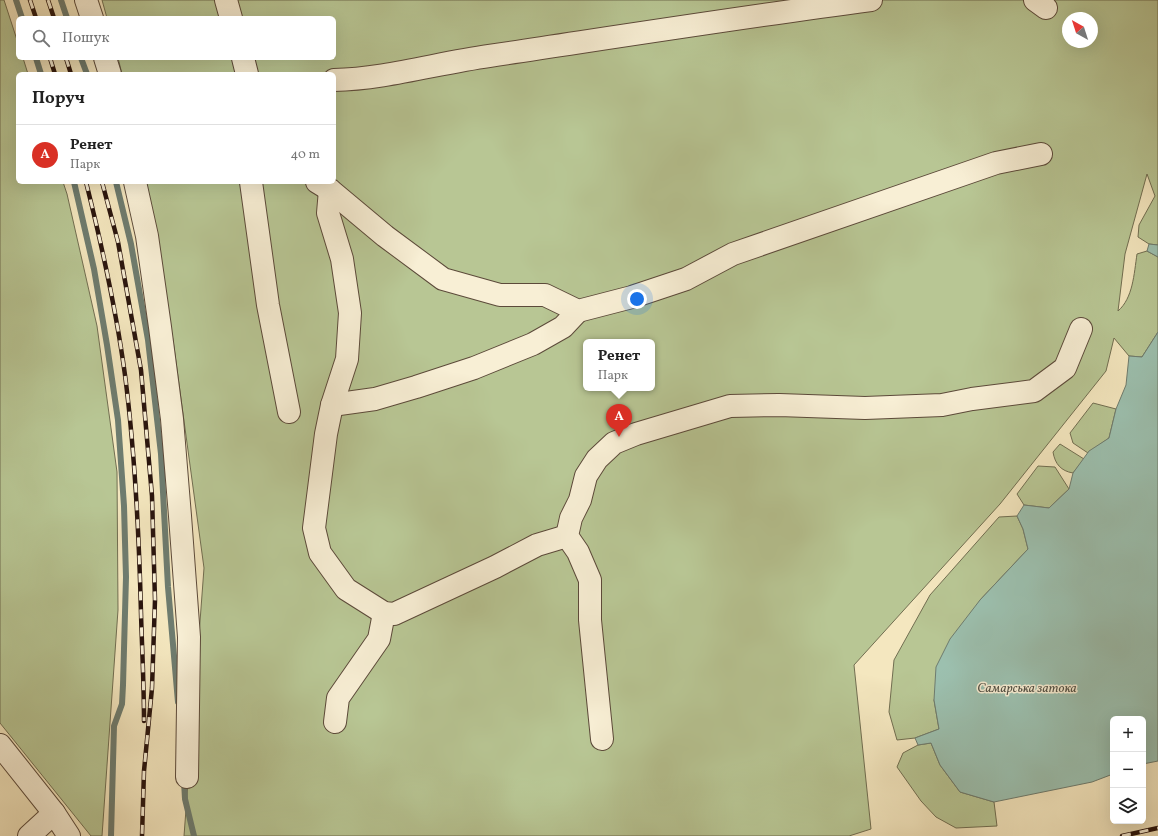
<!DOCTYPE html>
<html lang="uk">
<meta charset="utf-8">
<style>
:root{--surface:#fff;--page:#f2f2f2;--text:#222;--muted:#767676;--line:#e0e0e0;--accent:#d93025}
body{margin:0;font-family:Vollkorn,serif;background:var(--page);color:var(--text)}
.controls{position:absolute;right:12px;bottom:12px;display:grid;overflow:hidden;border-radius:6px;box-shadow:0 4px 16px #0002}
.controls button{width:36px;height:36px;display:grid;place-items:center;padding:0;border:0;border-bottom:1px solid var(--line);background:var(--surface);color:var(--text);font:20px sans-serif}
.compass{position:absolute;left:1062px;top:12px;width:36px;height:36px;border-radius:50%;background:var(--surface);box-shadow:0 4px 16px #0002;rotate:321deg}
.you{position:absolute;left:637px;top:299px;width:14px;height:14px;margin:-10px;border:3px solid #fff;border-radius:50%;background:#1a73e8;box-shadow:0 0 0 6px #1a73e833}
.badge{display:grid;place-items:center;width:26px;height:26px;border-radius:50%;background:var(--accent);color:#fff;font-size:13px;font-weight:700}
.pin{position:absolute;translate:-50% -33px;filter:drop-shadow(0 1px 2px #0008)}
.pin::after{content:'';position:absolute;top:21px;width:14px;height:12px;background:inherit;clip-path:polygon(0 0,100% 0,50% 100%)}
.popup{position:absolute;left:583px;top:339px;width:72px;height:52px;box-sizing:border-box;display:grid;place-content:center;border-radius:6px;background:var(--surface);filter:drop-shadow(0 1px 3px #0005);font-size:13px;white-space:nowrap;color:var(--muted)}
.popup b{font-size:15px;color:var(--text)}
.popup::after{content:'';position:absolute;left:50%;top:100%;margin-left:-8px;border:8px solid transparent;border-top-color:var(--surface)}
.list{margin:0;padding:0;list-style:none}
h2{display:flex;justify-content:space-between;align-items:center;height:52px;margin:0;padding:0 16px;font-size:17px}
h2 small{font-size:13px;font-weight:400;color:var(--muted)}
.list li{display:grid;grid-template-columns:26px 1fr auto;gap:12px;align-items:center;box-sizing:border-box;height:60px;padding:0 16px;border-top:1px solid var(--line)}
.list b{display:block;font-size:15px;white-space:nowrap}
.list p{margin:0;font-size:13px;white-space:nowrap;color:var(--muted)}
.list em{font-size:13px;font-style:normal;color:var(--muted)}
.icon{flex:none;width:22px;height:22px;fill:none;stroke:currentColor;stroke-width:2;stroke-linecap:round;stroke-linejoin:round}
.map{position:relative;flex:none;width:1158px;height:836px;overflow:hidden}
.search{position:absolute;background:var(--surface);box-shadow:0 4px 16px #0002;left:16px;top:16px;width:320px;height:44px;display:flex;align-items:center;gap:10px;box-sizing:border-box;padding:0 14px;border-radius:6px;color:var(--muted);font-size:15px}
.panel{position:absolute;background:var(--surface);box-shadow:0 4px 16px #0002;left:16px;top:72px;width:320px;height:112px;border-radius:6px}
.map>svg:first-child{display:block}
.green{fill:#b8c694;stroke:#716e51;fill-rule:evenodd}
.water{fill:#9cc0af;stroke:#6e7c6f}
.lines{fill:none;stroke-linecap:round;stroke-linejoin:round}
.stream{stroke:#6e7c6f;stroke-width:6}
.minor-casing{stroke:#5c4a3a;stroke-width:24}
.minor{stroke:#f8efd5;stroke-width:22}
.rail-casing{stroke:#2a150e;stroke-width:4.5}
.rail{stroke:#f8efd5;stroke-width:3;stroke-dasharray:9;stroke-linecap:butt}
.labels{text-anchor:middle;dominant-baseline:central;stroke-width:3;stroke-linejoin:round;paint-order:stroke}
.water-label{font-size:13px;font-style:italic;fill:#525146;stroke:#f8efd5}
</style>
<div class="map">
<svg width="1158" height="836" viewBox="0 0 1158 836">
<rect width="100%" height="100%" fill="#f4e7bf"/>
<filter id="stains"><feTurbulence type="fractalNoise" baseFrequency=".005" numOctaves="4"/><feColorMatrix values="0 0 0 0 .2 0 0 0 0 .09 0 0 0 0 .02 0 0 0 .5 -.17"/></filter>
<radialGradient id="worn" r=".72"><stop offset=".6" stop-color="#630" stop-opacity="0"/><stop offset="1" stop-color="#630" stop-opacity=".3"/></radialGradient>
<g class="green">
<path d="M0 0H4L18 43V58H23L28 74H18V182H63L67 194 97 326 117 472 118 610 102 836H91L0 723Z"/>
<path d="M102 0H1158V245L1149 244 1138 237 1139 225 1155 196 1147 174 1125 254 1118 311C1133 298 1134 274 1137 254L1147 251 1158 257V332L1142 357 1129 356 1114 338 1106 371 1000 504 854 665 871 829 849 836H184L204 568 173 340 144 182H334V74H122L118 58H334V18H107ZM1068 18H1092V42H1068ZM586 342H652V388H586Z"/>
<path d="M1093 403 1116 409 1109 438 1088 453 1073 443 1070 433Z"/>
<path d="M1060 444 1084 459 1073 473C1061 471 1055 464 1053 452Z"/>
<path d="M1038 466 1055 467 1069 489 1049 508 1024 505 1017 494Z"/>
<path d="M1017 516 1023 529 1028 549 980 600 934 700 939 729 915 738 897 740 889 712 894 660 930 595 999 517Z"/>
<path d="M931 743 940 765 960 792 994 802 997 826 956 828 936 817 921 801 897 767 903 753 918 745Z"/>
</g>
<g class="water">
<path d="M1149 244 1158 245V257L1147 251Z"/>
<path d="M1158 332V761L1143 764V719H1113V774L1092 782 994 802 960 792 940 765 931 743 918 745 915 738 939 729 934 700 936 667 950 639 980 600 1028 549 1023 529 1017 516 1024 505 1049 508 1069 489 1073 473 1089 451 1109 438 1116 409 1126 385 1129 356 1142 357Z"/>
</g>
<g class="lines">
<g class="stream">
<path d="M16 0 22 18"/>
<path d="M61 0 67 18"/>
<path d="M36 58 41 74"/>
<path d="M81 58 87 74"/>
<path d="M74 182 94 269 107 345 118 420 124 506 126 577 123 685 122 704 114 726 111 836"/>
<path d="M116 182 131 244 148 340 161 454 168 587 178 702"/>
<path d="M184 781 185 799 194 836"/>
</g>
<defs>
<g id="minor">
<path d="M86 0 92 18"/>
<path d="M226 0 231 18"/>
<path d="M1035 0 1046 8"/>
<path d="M105 58 110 74"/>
<path d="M243 58 247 74"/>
<path d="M334 80C385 79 438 63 489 56 616 37 743 17 871 0"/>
<path d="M135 182 147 236 160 327 172 419 180 516 189 637 187 777"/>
<path d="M251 182 268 305 289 412"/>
<path d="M317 182 330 190 385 236 443 279 500 295H545L578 311 632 297 686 279 733 254 996 163 1041 154"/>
<path d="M330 190 328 213 342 259 350 313 347 359 332 405 326 434 314 528 320 553 346 589 384 613 394 614 495 567 537 545 567 536"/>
<path d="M332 405 375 399 416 387 474 368 533 344 563 327 578 311"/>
<path d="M335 722 338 698 379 639 384 613"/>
<path d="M602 739 590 620V580L578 552 567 536 571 518 580 500 586 476 597 459 614 443 636 434 730 406 779 405 865 408 942 405 972 399 1034 391 1065 368 1081 329"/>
<path d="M0 745 54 813 69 836"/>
<path d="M29 836 54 813"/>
</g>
</defs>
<use href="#minor" class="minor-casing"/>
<use href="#minor" class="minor"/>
<defs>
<g id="rail">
<path d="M30 0 36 18"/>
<path d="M48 0 54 18"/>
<path d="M50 58 55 74"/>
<path d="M66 58 71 74"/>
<path d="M86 182C102 246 116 309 125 375 135 453 139 533 141 613 142 649 144 685 144 721"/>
<path d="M102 182 118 242 141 370 152 496 155 600 152 688 144 771 142 836"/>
<path d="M1122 836 1158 828"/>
</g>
</defs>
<use href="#rail" class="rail-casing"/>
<use href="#rail" class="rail"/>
</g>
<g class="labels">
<g class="water-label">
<text x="1027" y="689">Самарська затока</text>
</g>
</g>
<rect width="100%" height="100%" filter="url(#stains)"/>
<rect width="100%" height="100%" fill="url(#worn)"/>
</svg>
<div class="controls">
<button>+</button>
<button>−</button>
<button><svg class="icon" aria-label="layers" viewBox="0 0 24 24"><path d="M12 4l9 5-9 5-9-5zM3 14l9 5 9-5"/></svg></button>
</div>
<svg class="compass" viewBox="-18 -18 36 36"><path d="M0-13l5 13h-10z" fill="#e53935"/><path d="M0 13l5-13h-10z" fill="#767676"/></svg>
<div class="you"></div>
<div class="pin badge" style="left:619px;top:437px">A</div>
<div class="popup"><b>Ренет</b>Парк</div>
<div class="search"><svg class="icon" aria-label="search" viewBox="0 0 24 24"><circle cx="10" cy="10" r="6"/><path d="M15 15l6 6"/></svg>Пошук</div>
<section class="panel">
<h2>Поруч<small></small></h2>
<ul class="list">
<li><span class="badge">A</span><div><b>Ренет</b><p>Парк</p></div><em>40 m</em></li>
</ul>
</section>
</div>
